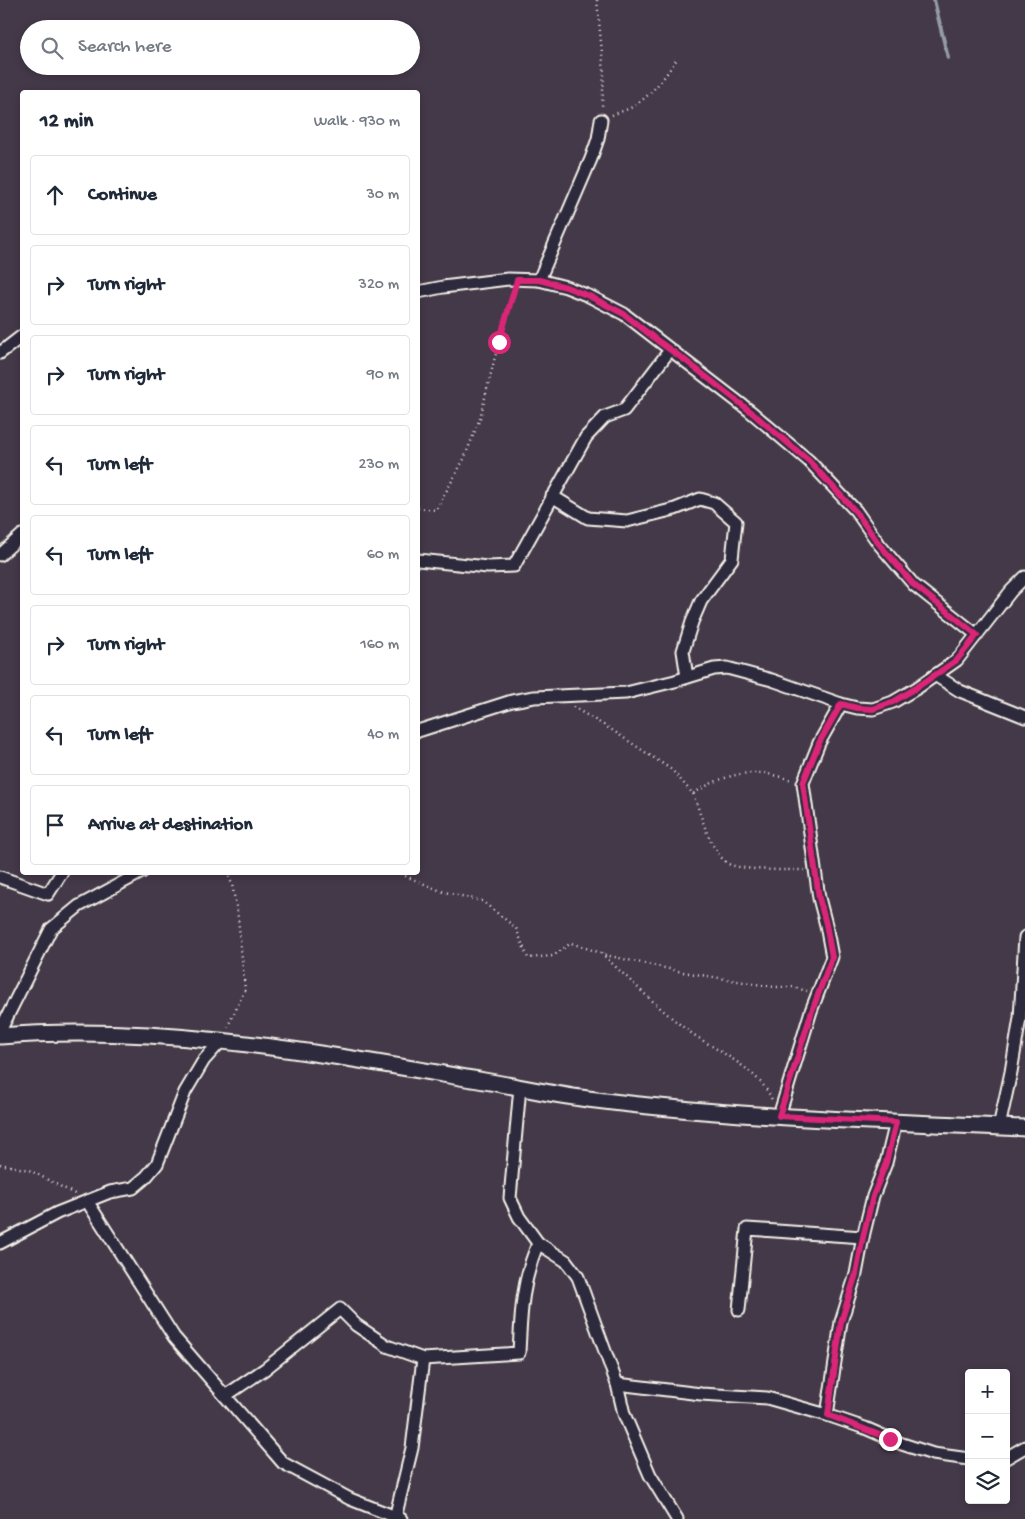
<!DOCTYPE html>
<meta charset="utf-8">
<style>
:root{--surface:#fff;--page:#f6f6f7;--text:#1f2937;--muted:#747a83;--line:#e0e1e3}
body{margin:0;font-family:"Gochi Hand",sans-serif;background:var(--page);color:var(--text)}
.controls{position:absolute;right:15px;bottom:15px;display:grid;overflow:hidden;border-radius:5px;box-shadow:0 2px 8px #0003}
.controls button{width:45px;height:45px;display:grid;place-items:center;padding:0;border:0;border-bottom:1px solid var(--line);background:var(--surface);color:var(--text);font:25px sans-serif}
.stop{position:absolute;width:15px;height:15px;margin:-11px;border:4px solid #db2777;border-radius:50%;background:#fff}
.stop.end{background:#db2777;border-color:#fff;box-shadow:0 1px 5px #0008}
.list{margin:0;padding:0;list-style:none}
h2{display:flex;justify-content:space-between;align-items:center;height:65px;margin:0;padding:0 20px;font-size:21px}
h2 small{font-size:16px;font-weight:400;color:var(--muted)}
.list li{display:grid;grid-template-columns:32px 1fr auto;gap:15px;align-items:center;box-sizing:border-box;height:80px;margin:0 10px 10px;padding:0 10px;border:1px solid var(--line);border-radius:5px}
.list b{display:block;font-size:19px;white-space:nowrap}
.list em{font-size:16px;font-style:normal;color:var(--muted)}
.icon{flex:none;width:28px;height:28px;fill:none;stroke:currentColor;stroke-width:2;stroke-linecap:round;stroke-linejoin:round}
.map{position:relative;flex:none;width:1025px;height:1519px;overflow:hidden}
.search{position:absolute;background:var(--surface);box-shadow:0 2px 8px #0003;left:20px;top:20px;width:400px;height:55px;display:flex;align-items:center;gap:12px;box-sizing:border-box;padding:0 18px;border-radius:28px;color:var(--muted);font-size:19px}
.panel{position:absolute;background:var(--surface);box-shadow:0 2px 8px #0003;left:20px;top:90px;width:400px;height:785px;border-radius:5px}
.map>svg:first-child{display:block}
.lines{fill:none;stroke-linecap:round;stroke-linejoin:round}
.stream{stroke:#959ca8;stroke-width:4}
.street-casing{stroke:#f4f1e8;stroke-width:15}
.secondary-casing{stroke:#f4f1e8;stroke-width:19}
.path{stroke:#f4f1e8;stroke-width:2.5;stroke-dasharray:1 4;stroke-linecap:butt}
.street{stroke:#2f2a3d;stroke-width:11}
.secondary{stroke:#2f2a3d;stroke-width:15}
.route{stroke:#db2777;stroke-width:6}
</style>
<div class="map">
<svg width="1025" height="1519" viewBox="0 0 1025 1519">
<rect width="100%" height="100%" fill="#443949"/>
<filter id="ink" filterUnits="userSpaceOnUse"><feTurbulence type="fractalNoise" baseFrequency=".02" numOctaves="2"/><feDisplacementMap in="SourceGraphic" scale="10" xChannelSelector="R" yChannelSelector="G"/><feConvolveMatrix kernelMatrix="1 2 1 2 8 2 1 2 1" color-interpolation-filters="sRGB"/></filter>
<g filter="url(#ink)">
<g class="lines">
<path class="stream" d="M934 0 948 58"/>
<defs>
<g id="street">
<path d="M539 280 591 159 598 139 601 120"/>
<path d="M418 292 443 287 508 279 539 280 566 287 589 296 624 314 750 411 809 461 856 511 879 544 914 585 977 635"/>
<path d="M0 353 22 336"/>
<path d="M552 496 588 518 627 521 675 509 700 499 714 503 736 522 732 559 701 601 692 622 683 651 687 677"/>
<path d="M0 555 22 535"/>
<path d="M418 560 488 567 514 566 586 437 605 417 624 410 670 350"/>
<path d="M935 675 960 691 1025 717"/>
<path d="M418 731 512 701 534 697 626 693 675 681 714 669 727 668 772 680 841 704 857 708 873 709 893 702 917 688 957 660 1011 591 1025 577"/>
<path d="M0 877 48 894 62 872"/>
<path d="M0 1031 51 929 79 906 142 872"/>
<path d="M520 1087 510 1198 519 1217 538 1243 566 1261 578 1277 617 1384 624 1414 650 1475 677 1519"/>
<path d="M779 1116 811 1011 832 957 826 925 819 898 803 783 819 743 841 704"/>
<path d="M999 1127 1011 1072 1020 1018 1025 937"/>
<path d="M87 1201 174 1337 283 1463 350 1499 401 1519"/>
<path d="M0 1243 57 1213 110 1192 133 1188 146 1177 157 1164 185 1092 204 1060 222 1040"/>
<path d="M739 1310 747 1229 863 1237"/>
<path d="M617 1384 701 1394 767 1398 827 1415 865 1428 902 1444 933 1454 969 1459"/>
<path d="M225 1396 265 1369 340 1309 356 1325 387 1346 423 1359 519 1353C521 1311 522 1282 538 1243"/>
<path d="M827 1415 841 1322 856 1274 863 1237 873 1196 886 1163 896 1122"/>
<path d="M1006 1458 1025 1447"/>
<path d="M395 1518 412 1448 423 1359"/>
</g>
<path id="secondary" d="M0 1036C162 1023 324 1054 484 1081 521 1087 558 1096 596 1100 738 1118 882 1121 1025 1128"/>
</defs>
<use href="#street" class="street-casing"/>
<use href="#secondary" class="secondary-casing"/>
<g class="path">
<path d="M597 0 604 73 602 108"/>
<path d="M612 115C619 112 627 110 634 106 652 94 665 77 677 59"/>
<path d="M418 508 436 510 464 459 480 418 495 357 514 291"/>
<path d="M573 707 612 730 672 770 693 794C712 781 735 772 759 773 770 773 782 778 793 780"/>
<path d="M693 794C702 816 708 847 727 863 738 871 789 870 804 870"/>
<path d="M227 872 232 884 238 917 245 990 227 1028"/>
<path d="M396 872 441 891 482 901 516 928 528 958 553 956 571 943 610 956 683 972 774 987H793L807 991"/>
<path d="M601 953C629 979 657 1007 687 1030 714 1050 759 1068 772 1100"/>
<path d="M0 1164 29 1170 75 1194"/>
</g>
<use href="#street" class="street"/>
<use href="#secondary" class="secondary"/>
</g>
</g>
<g class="lines" filter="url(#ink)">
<path class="route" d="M499 342 517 280H539L566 287 589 296 624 314 658 341 686 361 750 411 809 461 856 512 879 544 914 585 977 635 957 660 916 688 893 702 873 709 857 708 841 704 819 743 803 783 819 898 826 924 832 957 812 1011 779 1116 896 1122 886 1163 873 1196 863 1237 856 1274 841 1322 828 1415 890 1439"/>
</g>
</svg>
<div class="controls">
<button>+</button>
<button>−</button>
<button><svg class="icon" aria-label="layers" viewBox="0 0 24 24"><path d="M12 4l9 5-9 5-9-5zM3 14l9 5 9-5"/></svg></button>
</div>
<div class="stop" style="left:499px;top:342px"></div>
<div class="stop end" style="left:890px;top:1439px"></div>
<div class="search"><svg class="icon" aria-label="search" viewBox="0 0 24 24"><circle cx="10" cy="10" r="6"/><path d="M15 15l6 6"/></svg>Search here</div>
<section class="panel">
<h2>12 min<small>Walk · 930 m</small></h2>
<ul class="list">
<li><svg class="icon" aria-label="ahead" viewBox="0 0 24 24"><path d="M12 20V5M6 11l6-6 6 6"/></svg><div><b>Continue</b></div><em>30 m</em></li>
<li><svg class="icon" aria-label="right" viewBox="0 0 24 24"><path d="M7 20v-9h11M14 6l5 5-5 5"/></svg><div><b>Turn right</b></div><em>320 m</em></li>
<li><svg class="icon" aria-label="right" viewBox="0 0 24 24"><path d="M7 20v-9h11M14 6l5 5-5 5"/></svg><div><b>Turn right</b></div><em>90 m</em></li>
<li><svg class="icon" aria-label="left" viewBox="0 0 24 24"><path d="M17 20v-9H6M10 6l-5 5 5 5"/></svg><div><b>Turn left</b></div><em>230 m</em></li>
<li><svg class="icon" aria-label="left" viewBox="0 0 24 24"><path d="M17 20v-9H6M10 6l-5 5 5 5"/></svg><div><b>Turn left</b></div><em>60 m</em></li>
<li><svg class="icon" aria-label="right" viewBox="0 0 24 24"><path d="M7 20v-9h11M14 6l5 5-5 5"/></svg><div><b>Turn right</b></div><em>160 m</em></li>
<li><svg class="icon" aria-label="left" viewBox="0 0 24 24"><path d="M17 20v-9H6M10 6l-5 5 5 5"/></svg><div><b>Turn left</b></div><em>40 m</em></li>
<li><svg class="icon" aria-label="arrive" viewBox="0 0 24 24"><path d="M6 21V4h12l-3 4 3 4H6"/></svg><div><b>Arrive at destination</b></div></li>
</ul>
</section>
</div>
